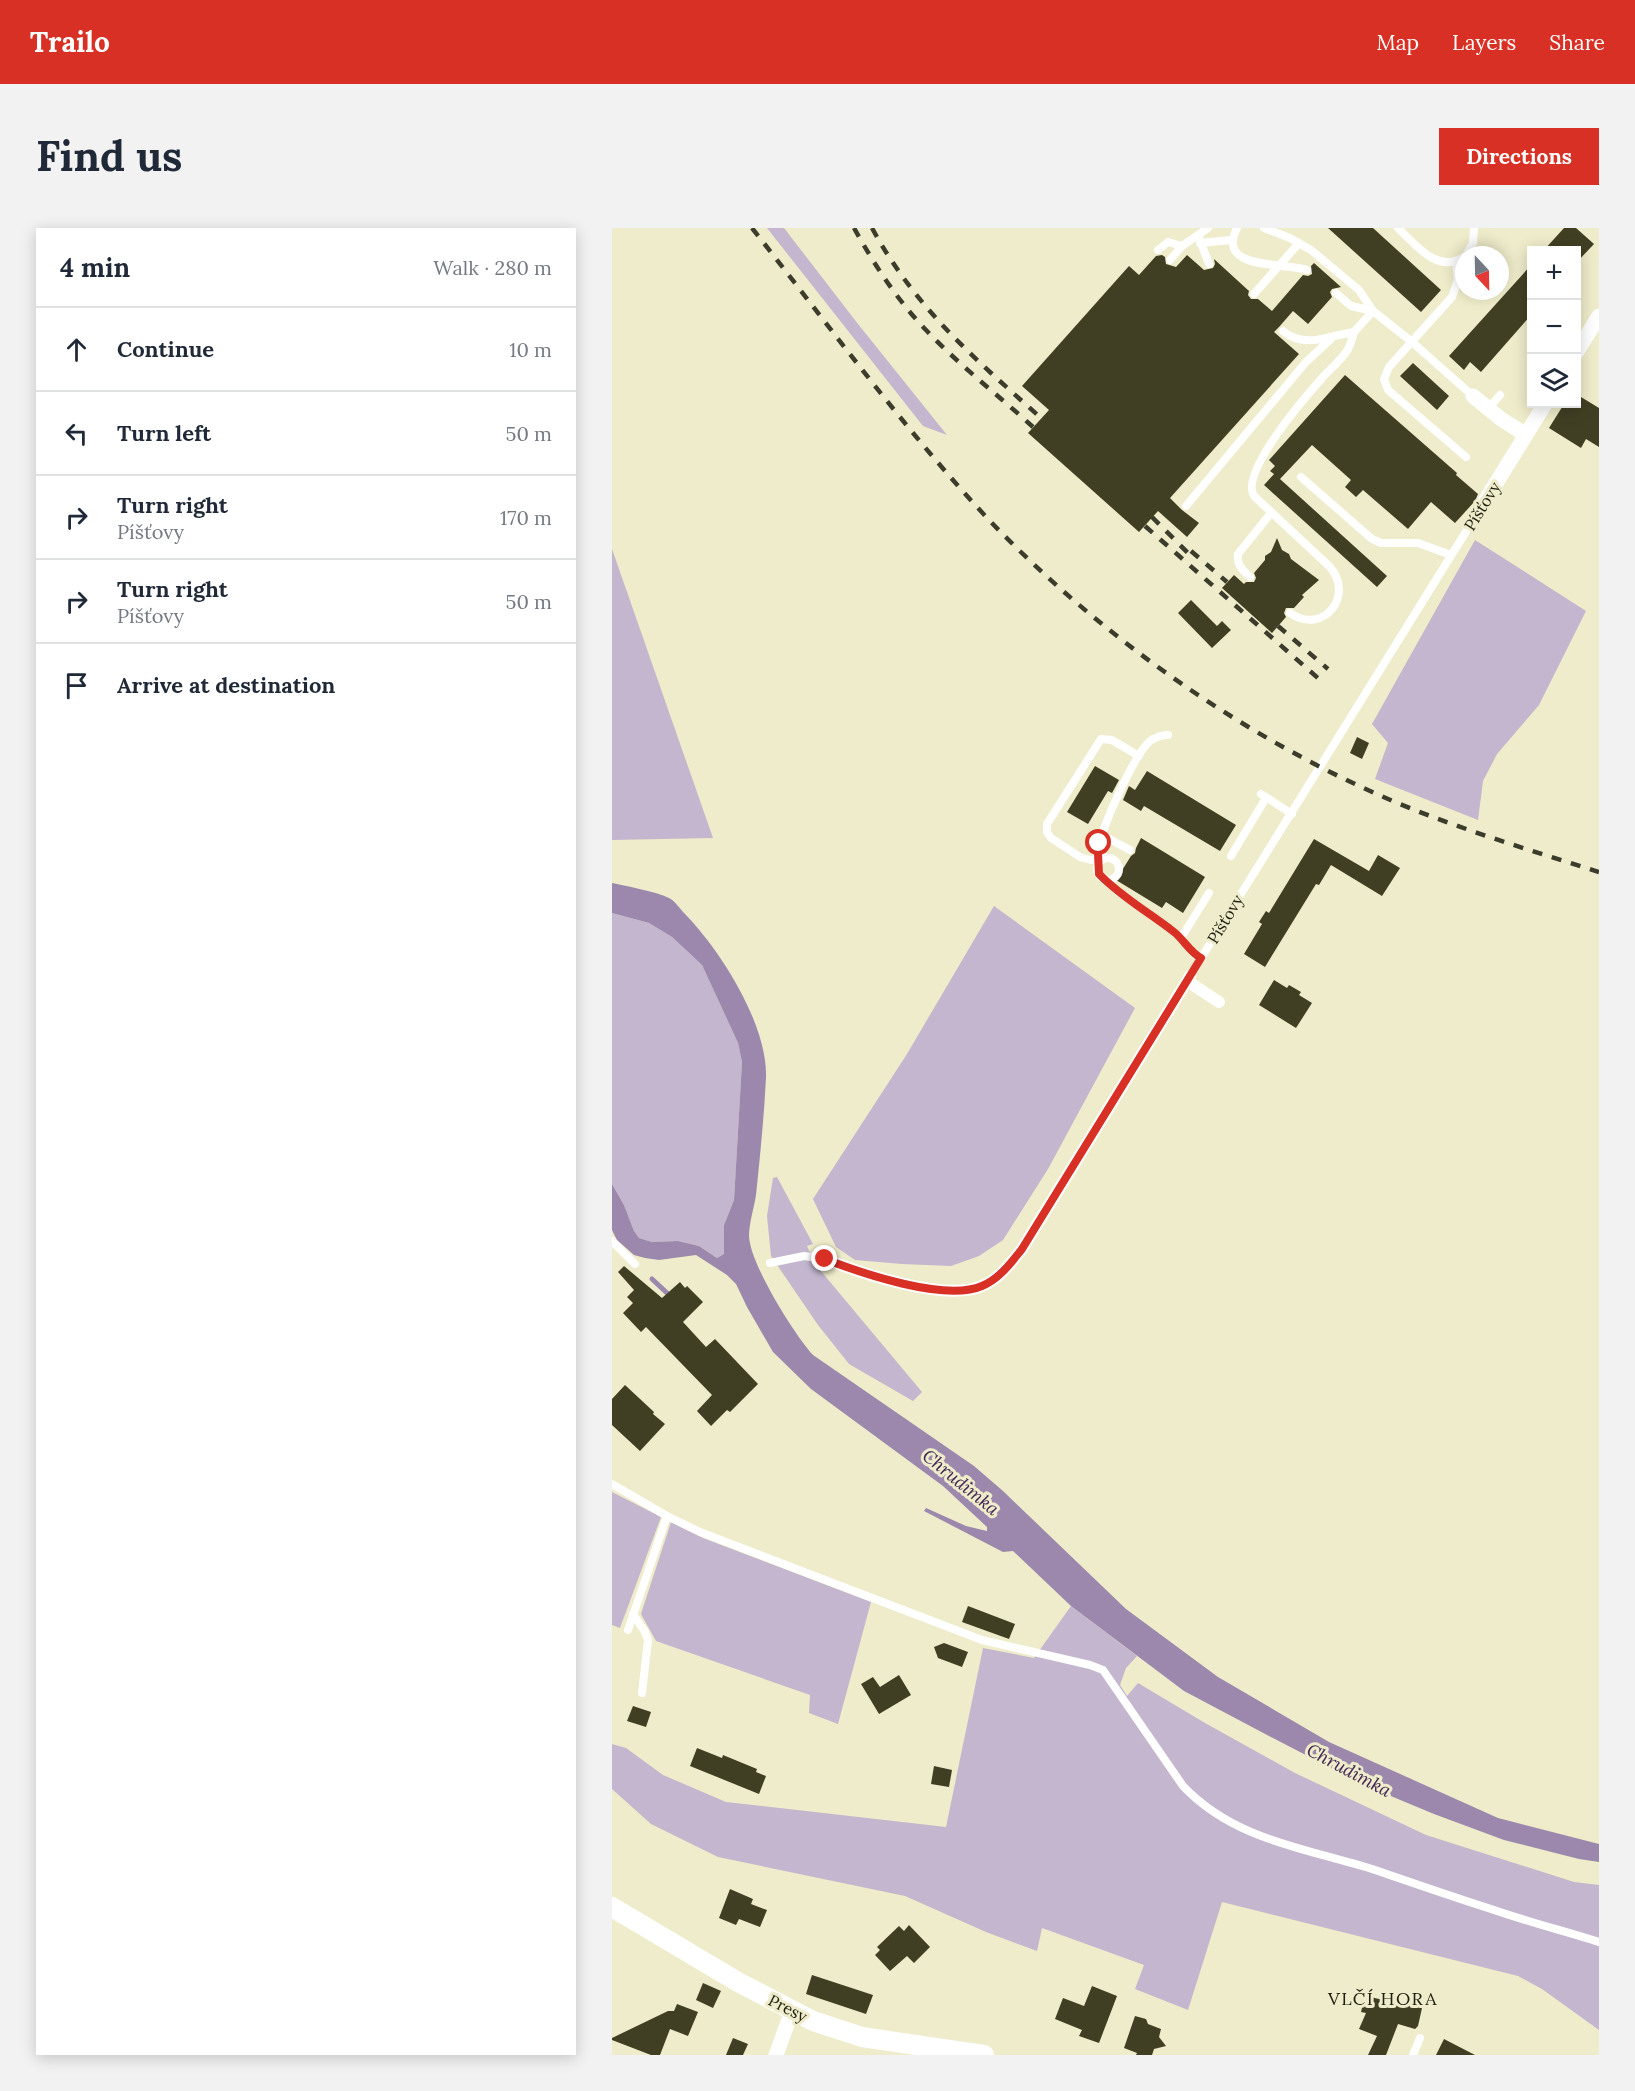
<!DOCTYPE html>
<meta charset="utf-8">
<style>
:root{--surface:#fff;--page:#f2f2f3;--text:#1f2937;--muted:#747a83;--line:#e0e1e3;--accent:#d93025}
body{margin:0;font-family:Lora,serif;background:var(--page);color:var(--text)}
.controls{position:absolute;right:18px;top:18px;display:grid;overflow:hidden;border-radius:0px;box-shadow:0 3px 15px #0003}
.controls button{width:54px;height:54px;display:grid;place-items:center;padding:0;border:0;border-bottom:2px solid var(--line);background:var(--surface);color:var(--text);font:30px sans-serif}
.compass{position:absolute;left:843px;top:18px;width:54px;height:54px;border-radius:50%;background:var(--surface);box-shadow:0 3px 15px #0003;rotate:158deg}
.stop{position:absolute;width:18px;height:18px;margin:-14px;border:4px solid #d93025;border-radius:50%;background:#fff}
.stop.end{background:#d93025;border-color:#fff;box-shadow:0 2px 6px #0008}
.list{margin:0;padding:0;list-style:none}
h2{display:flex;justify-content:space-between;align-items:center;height:78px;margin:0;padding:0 24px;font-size:26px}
h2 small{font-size:20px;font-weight:400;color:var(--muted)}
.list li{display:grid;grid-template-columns:39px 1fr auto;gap:18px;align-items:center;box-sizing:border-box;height:84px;padding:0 24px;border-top:2px solid var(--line)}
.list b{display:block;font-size:22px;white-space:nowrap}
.list p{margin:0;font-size:20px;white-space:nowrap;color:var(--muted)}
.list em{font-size:20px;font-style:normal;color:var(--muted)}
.icon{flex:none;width:33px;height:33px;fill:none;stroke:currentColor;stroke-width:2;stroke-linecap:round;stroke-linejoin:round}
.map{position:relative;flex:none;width:987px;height:1827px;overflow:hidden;border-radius:0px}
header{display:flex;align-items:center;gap:36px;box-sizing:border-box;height:84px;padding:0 30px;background:var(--accent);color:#fff}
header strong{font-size:28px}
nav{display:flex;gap:33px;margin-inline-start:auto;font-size:21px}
.intro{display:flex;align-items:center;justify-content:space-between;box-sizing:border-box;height:144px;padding:0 36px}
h1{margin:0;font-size:42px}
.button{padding:15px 27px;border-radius:0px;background:var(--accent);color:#fff;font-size:21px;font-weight:700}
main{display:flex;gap:36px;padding:0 36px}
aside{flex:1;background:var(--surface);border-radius:0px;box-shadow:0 3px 15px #0003}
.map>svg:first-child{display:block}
.green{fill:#c3b6ce}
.water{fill:#9d88ad}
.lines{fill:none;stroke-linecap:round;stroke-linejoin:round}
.stream{stroke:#9d88ad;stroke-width:5}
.building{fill:#413f23}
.service{stroke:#fff;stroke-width:8}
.pedestrian{stroke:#fff;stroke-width:12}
.minor{stroke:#fff;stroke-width:15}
.tertiary{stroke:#fff;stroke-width:20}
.rail{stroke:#3c3c2c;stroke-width:4.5;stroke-dasharray:10 10;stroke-linecap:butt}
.route{stroke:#d93025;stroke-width:8}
.labels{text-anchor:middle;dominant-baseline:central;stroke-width:6;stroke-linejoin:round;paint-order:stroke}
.street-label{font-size:16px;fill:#1e1e11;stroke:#eeecca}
.water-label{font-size:18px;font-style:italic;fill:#432656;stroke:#eeecca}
.neighbourhood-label{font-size:18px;letter-spacing:1.5px;fill:#1e1e11;stroke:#eeecca}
</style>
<header>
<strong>Trailo</strong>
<nav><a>Map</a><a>Layers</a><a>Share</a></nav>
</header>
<div class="intro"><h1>Find us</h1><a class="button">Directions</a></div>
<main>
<aside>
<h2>4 min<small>Walk · 280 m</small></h2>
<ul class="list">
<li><svg class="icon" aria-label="ahead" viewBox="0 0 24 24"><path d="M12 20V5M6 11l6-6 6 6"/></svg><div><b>Continue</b></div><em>10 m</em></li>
<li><svg class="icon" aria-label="left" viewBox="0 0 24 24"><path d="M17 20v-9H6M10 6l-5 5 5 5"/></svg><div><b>Turn left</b></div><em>50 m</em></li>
<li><svg class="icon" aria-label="right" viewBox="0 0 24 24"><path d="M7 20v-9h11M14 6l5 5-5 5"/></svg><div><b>Turn right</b><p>Píšťovy</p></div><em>170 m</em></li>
<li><svg class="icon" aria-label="right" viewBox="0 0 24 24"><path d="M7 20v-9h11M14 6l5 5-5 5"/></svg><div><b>Turn right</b><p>Píšťovy</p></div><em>50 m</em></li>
<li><svg class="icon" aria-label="arrive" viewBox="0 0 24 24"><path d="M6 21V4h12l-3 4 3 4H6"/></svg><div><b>Arrive at destination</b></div></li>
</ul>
</aside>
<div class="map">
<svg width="987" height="1827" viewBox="0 0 987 1827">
<rect width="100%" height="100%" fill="#eeecca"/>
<g class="green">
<path d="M155 0H172L246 96 335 207 311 198Z"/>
<path d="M863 312 974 383 927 477 885 526 871 553 866 592 763 551 776 515 760 496Z"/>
<path d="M0 321 101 610 0 612Z"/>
<path d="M382 678 523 780 436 941 391 1012 367 1028 339 1038 290 1036 243 1032 224 1019 201 971 295 826Z"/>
<path d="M0 685 37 695 60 709 90 737 126 815 130 834 122 972 112 997V1026L105 1030 87 1018 66 1013 40 1014 27 1010 22 1003 12 977 0 956Z"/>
<path d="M165 949 201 1016 195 1018 203 1036 310 1164 301 1173 237 1136 206 1097 159 1028 155 988 161 950Z"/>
<path d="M0 1264 49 1289 8 1400 0 1397Z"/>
<path d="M59 1294 91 1310 259 1374 226 1496 197 1485 198 1467 44 1413 29 1386Z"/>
<path d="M459 1378 525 1428 514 1440 508 1457 515 1468 526 1455 593 1495 683 1545 814 1607 962 1654 987 1657V1802L930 1761 906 1748 610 1674 576 1782 523 1761 532 1737 430 1700 425 1723 374 1704 293 1668 106 1629 39 1596 0 1561V1516L14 1520 51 1547 114 1574 334 1599 371 1420 422 1430Z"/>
</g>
<path class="water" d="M0 655C14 658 46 664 57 670 63 673 68 681 73 686 109 723 156 797 154 850 152 889 148 929 144 967 142 980 137 995 137 1008 138 1036 182 1106 201 1127L362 1238 391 1263 514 1381 606 1449 717 1514 886 1590 987 1616V1634L967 1631 892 1612 822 1586 750 1556 657 1508 572 1463 459 1378 401 1323 391 1324 312 1283 314 1280 354 1298 375 1303V1299L331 1258 199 1161 161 1124 135 1079 124 1056 115 1047 84 1027 47 1032 33 1030 22 1027 5 1012 0 1002V956L12 977 22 1003 27 1010 40 1014 66 1013 87 1018 105 1030 112 1026V997L122 972 130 834 126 815 90 737 60 709 37 695 0 685Z"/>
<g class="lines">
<path class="stream" d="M40 1051 55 1065"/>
</g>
<g class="building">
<path d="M716 0H761L829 62 809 84Z"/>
<path d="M952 0H964L982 16 964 35V22H932Z"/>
<path d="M550 27 553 29 554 36 564 39 575 27 592 42 601 40 603 36 602 31 637 63 636 67 639 71H646L660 83 691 47 696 48 700 46 699 38 702 35 729 59 720 61 718 64 720 69 696 96 681 83 667 99 662 104 687 126 558 270 570 282 587 295 575 309 546 283 527 304 416 205 437 182 410 158 517 38 527 47 544 28Z"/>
<path d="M920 36V86L869 144 858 134 852 142 837 128Z"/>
<path d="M801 135 837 168 825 182 788 148Z"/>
<path d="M733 147 845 245 844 247 866 266 863 273 843 295 819 274 796 301 751 262 744 269 733 259 739 252 700 217 668 251 775 348 765 359 652 257 662 246 658 243 663 238 657 232Z"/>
<path d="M964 166 987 180V219L974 211 969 220 937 200 952 176H964Z"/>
<path d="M665 310 670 322 677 326 679 331 707 352 690 367 692 369 682 380H674L672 385 674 389 660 405 610 360 622 347 632 356 634 354H642L644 350 642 345 653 332V328L659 324Z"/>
<path d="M579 372 605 398 610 393 619 402 600 420 566 385Z"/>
<path d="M745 509 757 515 750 531 738 525Z"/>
<path d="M483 538 507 552 500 565 496 563 476 596 455 584Z"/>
<path d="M535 543 624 597 608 623 532 578 529 583 511 572 517 558 523 562Z"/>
<path d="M529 610 593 649 571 685 554 674 550 680 504 652 519 628 523 625 524 620Z"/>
<path d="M702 611 757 643 766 627 788 640 770 668 719 637 707 657 704 656 653 739 632 726 650 696 647 694 654 683 657 685Z"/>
<path d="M662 752 675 760 677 757 689 764 687 767 700 775 684 800 647 777Z"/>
<path d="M12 1038 50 1070 68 1054 73 1060 75 1058 91 1074 71 1094 94 1119 103 1111 146 1156 118 1184 115 1182 99 1198 85 1183 100 1167 34 1099 29 1104 11 1085 21 1075 15 1069 22 1062 6 1044Z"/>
<path d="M13 1157 42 1184 41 1186 53 1196 28 1223 0 1197V1171Z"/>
<path d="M356 1378 403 1396 397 1411 350 1394Z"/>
<path d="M332 1415 356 1424 350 1439 326 1430 322 1419Z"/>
<path d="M287 1447 299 1467 267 1486 249 1456 261 1449 268 1459Z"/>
<path d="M21 1478 39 1484 34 1499 15 1493Z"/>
<path d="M85 1520 110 1530 111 1527 145 1541 144 1544 154 1548 147 1566 78 1538Z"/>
<path d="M322 1538 340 1542 337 1559 319 1556Z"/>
<path d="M118 1661 141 1671 139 1676 155 1682 148 1699 127 1691 124 1697 107 1690Z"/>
<path d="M297 1697 318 1719 302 1735 295 1728 278 1743 263 1727 268 1722 265 1719 287 1698 292 1703Z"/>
<path d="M200 1747 261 1767 254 1786 194 1766Z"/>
<path d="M91 1755 109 1763 101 1780 84 1772Z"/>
<path d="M480 1758 505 1768 487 1815 467 1808 470 1802 443 1791 451 1770 472 1778Z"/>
<path d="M753 1768 810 1780 806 1798 803 1801 786 1796 774 1827H756L765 1808 747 1801 754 1785 749 1784Z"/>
<path d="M65 1776 86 1784 76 1808 58 1801 48 1827H39L0 1812V1810L56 1783H62Z"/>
<path d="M523 1788 534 1791 536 1796 549 1801 547 1809 554 1818 542 1821 540 1827H524L525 1825 512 1820Z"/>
<path d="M121 1810 136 1816 131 1827H114Z"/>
<path d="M832 1811 863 1827H824Z"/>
</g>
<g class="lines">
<g class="service">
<path d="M625 0C604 43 671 34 695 42"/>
<path d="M652 0 678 10 699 22 747 62 761 83 739 78 724 65"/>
<path d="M786 0C804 17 825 46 852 29"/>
<path d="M586 7 596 0"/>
<path d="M588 15 619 12"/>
<path d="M546 22 556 14 570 18"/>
<path d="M854 27 861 15 862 0"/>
<path d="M558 32 570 18 586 7 597 36"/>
<path d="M844 33 846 52 840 69 777 139 772 151 776 162 854 229"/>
<path d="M642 66 687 15"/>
<path d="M671 103C685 115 701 114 717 109"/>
<path d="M742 104 761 83 800 114 861 168"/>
<path d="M876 181 888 167"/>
<path d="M689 249 760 311 769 315H806L839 327"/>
<path d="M574 278 694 134 722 108 742 104C740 110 739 116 736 121 730 132 719 140 711 149 694 168 627 245 642 268L717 338C744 367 711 408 678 385"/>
<path d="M638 349C631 342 624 337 626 326L659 285"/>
<path d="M649 566 680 586"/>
<path d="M490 607 518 622"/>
<path d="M619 628 654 570"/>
<path d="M495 630 479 632 468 629 439 610 435 604V596L489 511 500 512 527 528"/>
<circle cx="496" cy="641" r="11"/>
<path d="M486 641C486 634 485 626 487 618 491 597 522 527 538 513 544 509 549 507 556 507"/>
<path d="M488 648C510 670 539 685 563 705 573 713 578 725 589 731"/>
<path d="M569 710 597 665"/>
<path d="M578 748 873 273"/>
<path d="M0 1013 23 1036"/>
<path d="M158 1035 192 1028 213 1031"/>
<path d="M0 1256 55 1288 88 1304 370 1412 478 1437 491 1442 571 1558C622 1612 693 1620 760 1641 801 1655 841 1669 882 1682 917 1694 952 1703 987 1714"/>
<path d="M21 1386 33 1404 36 1412 30 1465"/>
<path d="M16 1402 55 1288"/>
<path d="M801 1827 808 1810"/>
</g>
<g class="pedestrian">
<path d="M575 753 607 774"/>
<path d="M213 1031C249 1045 333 1074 370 1058 387 1051 398 1036 410 1021L578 748"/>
</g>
<g class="minor">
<path d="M964 125 987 88"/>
<path d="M861 168 889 191 914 207"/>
<path d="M873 273 933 176"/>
<path d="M164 1827 180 1783"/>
</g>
<path class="tertiary" d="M0 1679 126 1754 201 1793 250 1809 372 1827"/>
<g class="rail">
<path d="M140 0C218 99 292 201 378 293 496 416 647 520 805 583 865 606 926 625 987 644"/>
<path d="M242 0C262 36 285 72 314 102 347 137 386 167 421 199"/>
<path d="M260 0C304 81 362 130 429 190"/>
<path d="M540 289 582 331"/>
<path d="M533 298 707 451"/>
<path d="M579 323 615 354"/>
<path d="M666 398 716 441"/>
</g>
</g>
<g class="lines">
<path class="route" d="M213 1031C249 1045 333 1074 370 1058 387 1051 398 1036 410 1021L589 730C578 724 572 712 562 704 538 685 509 669 487 646L486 626 487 615"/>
</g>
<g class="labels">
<g class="street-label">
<text transform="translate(870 278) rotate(-58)">Píšťovy</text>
<text transform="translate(613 691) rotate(-59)">Píšťovy</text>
<text transform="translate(176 1780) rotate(27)">Presy</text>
</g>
<g class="water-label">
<text transform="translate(349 1254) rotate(39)">Chrudimka</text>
<text transform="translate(737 1542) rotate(28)">Chrudimka</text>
</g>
<g class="neighbourhood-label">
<text x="771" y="1770">VLČÍ HORA</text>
</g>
</g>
</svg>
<div class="controls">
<button>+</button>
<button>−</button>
<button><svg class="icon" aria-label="layers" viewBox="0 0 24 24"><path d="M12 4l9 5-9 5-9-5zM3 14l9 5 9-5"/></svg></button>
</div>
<svg class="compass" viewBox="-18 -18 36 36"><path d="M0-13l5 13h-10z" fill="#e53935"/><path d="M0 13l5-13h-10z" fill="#747a83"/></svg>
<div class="stop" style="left:487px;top:615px"></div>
<div class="stop end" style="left:213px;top:1031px"></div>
</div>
</main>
